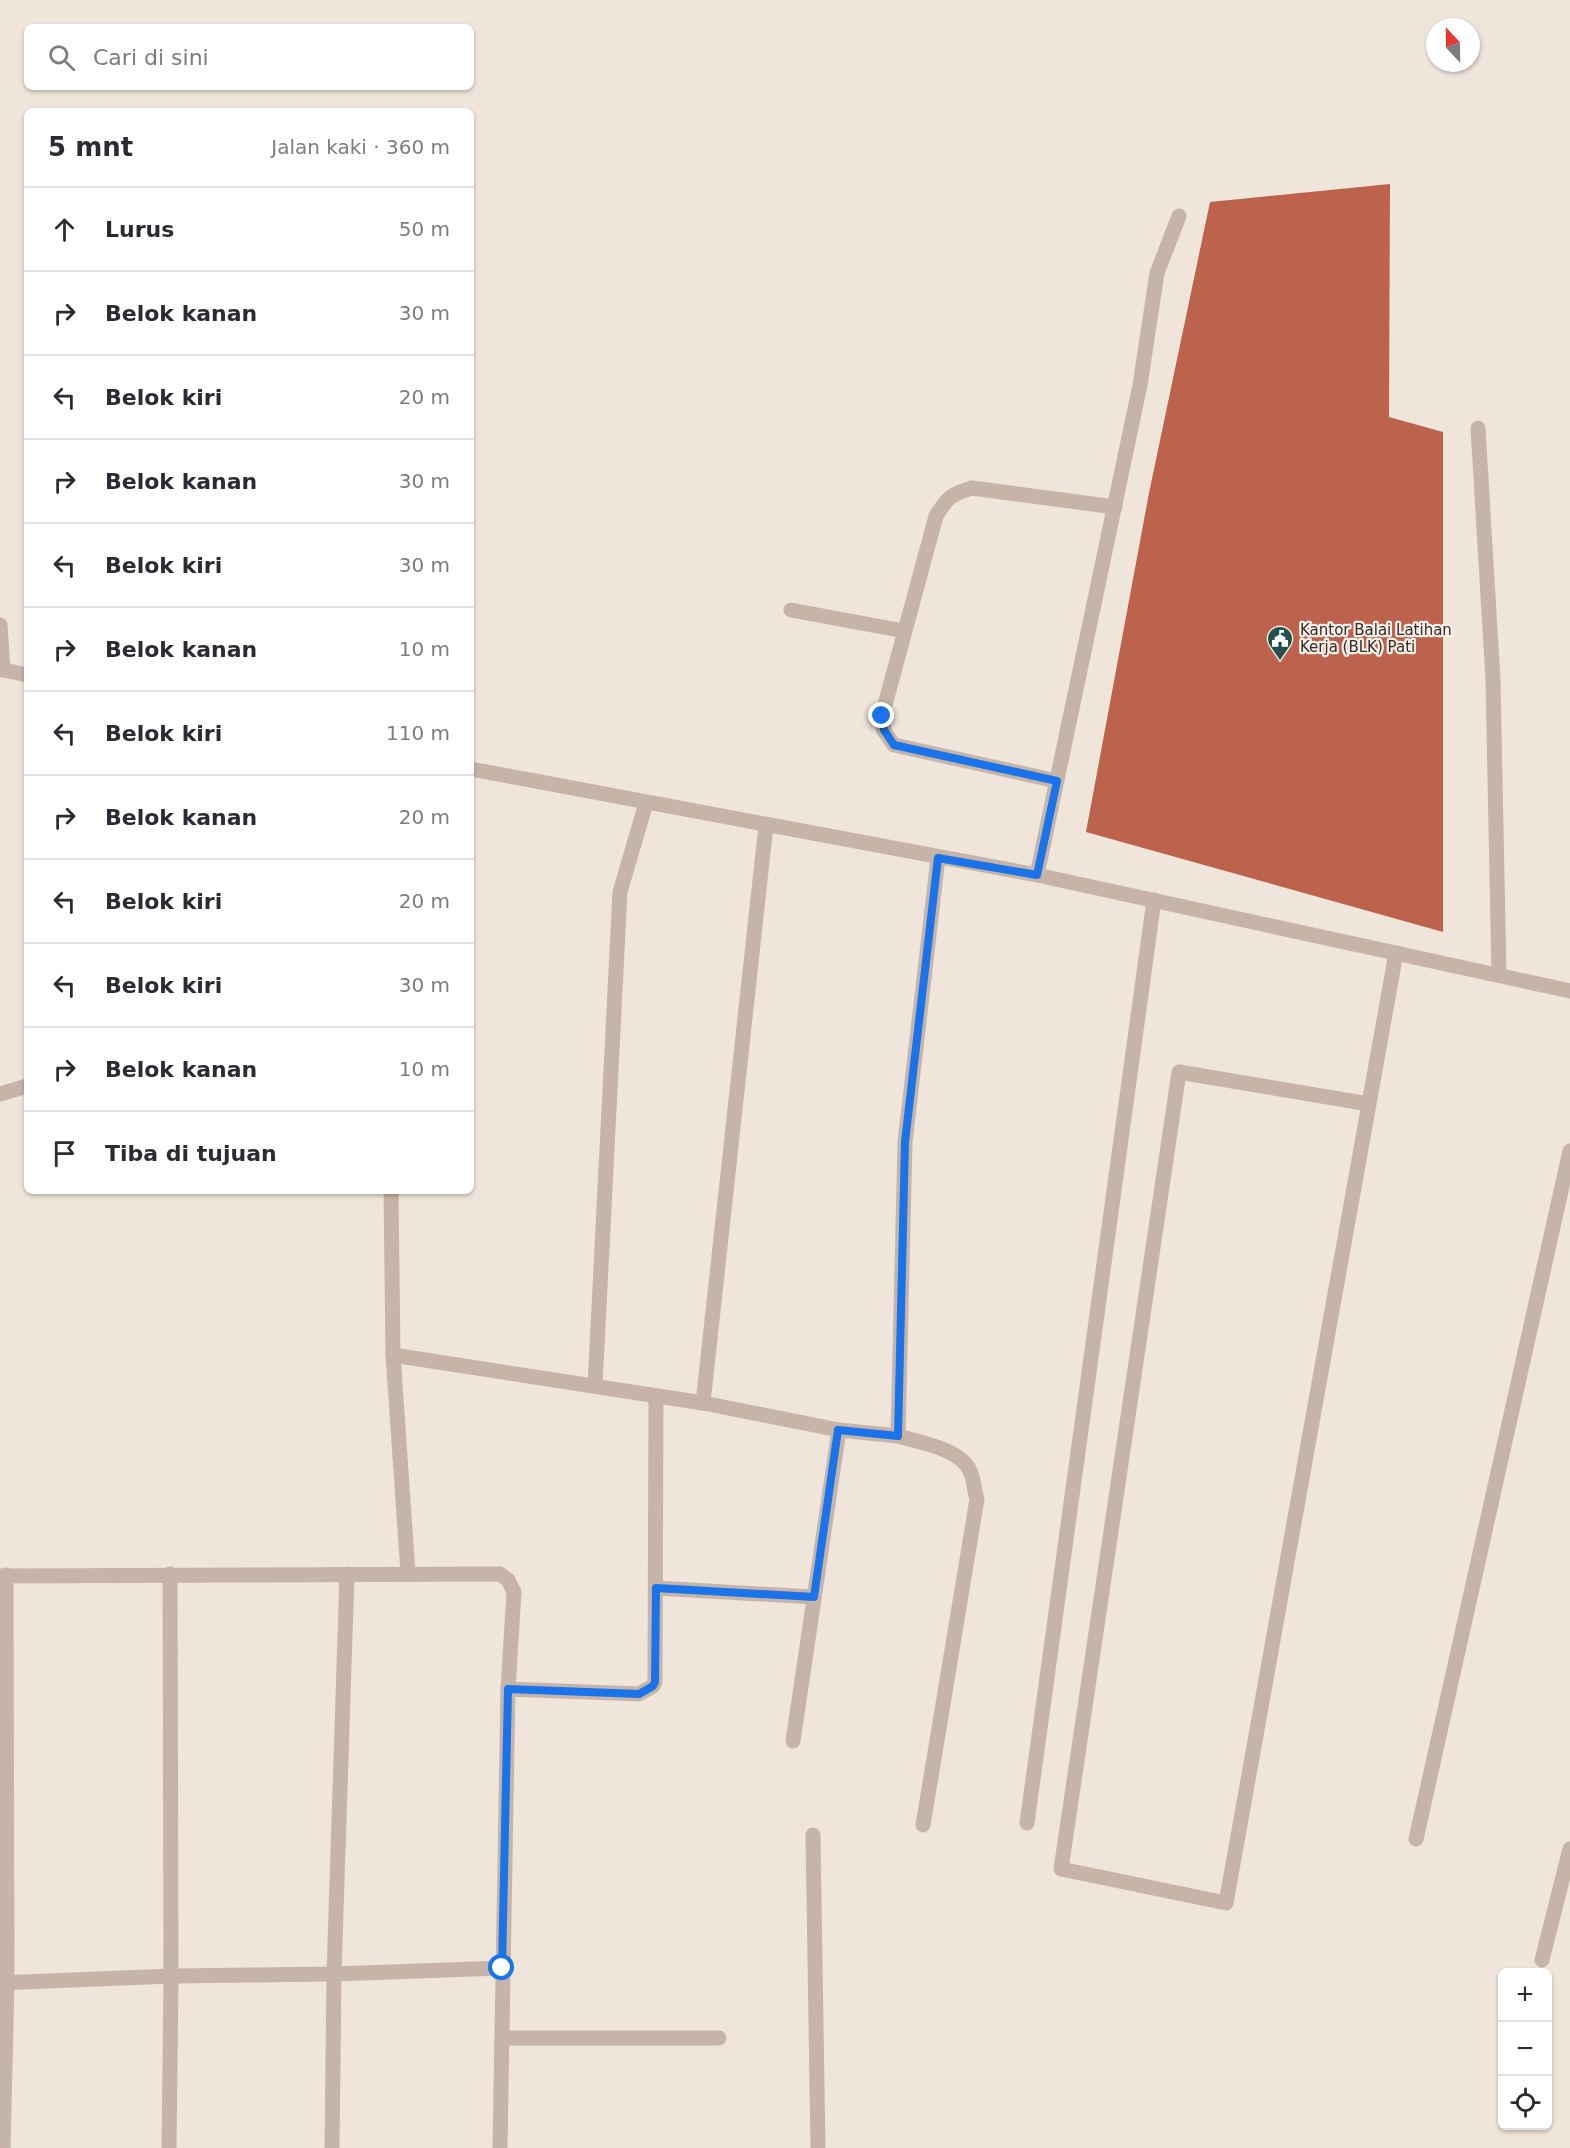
<!DOCTYPE html>
<html lang="id">
<meta charset="utf-8">
<style>
:root{--surface:#fff;--page:#f2f2f3;--text:#2b2b33;--muted:#7c7c81;--line:#e1e1e2}
body{margin:0;font-family:"DejaVu Sans",sans-serif;background:var(--page);color:var(--text)}
.controls{position:absolute;right:18px;bottom:18px;display:grid;overflow:hidden;border-radius:9px;box-shadow:0 2px 4px #0004}
.controls button{width:54px;height:54px;display:grid;place-items:center;padding:0;border:0;border-bottom:2px solid var(--line);background:var(--surface);color:var(--text);font:30px sans-serif}
.compass{position:absolute;left:1426px;top:18px;width:54px;height:54px;border-radius:50%;background:var(--surface);box-shadow:0 2px 4px #0004;rotate:338deg}
.stop{position:absolute;width:18px;height:18px;margin:-14px;border:4px solid #1a73e8;border-radius:50%;background:#fff}
.stop.end{background:#1a73e8;border-color:#fff;box-shadow:0 2px 6px #0008}
.list{margin:0;padding:0;list-style:none}
h2{display:flex;justify-content:space-between;align-items:center;height:78px;margin:0;padding:0 24px;font-size:26px}
h2 small{font-size:20px;font-weight:400;color:var(--muted)}
.list li{display:grid;grid-template-columns:39px 1fr auto;gap:18px;align-items:center;box-sizing:border-box;height:84px;padding:0 24px;border-top:2px solid var(--line)}
.list b{display:block;font-size:22px;white-space:nowrap}
.list em{font-size:20px;font-style:normal;color:var(--muted)}
.icon{flex:none;width:33px;height:33px;fill:none;stroke:currentColor;stroke-width:2;stroke-linecap:round;stroke-linejoin:round}
.map{position:relative;flex:none;width:1570px;height:2148px;overflow:hidden}
.search{position:absolute;background:var(--surface);box-shadow:0 2px 4px #0004;left:24px;top:24px;width:450px;height:66px;display:flex;align-items:center;gap:15px;box-sizing:border-box;padding:0 21px;border-radius:9px;color:var(--muted);font-size:22px}
.panel{position:absolute;background:var(--surface);box-shadow:0 2px 4px #0004;left:24px;top:108px;width:450px;height:1086px;border-radius:9px}
.map>svg:first-child{display:block}
.building{fill:#bc624d}
.lines{fill:none;stroke-linecap:round;stroke-linejoin:round}
.minor{stroke:#c7b4a8;stroke-width:15}
.route{stroke:#1a73e8;stroke-width:8}
.labels{text-anchor:middle;dominant-baseline:central;stroke-width:4.5;stroke-linejoin:round;paint-order:stroke}
.poi-label{font-size:15px;fill:#342b28;stroke:#f8efe7;text-anchor:start}
</style>
<div class="map">
<svg width="1570" height="2148" viewBox="0 0 1570 2148">
<rect width="100%" height="100%" fill="#f0e5db"/>
<path class="building" d="M1390 184 1389 417 1443 432V932L1086 832 1149 493 1210 202Z"/>
<g class="lines">
<g class="minor">
<path d="M1478 428 1493 680 1499 975"/>
<path d="M791 610 904 631"/>
<path d="M0 625 3 670"/>
<path d="M0 669 27 675"/>
<path d="M471 769 1037 875 1570 991"/>
<path d="M1057 781 894 745 884 731 882 716 936 516C947 498 951 494 972 488L1115 507"/>
<path d="M1037 875 1140 385 1157 273 1179 216"/>
<path d="M0 1094 27 1086"/>
<path d="M1369 1104 1179 1072 1061 1869 1226 1903 1396 953"/>
<path d="M391 1191 393 1355 408 1573"/>
<path d="M393 1355 703 1403 839 1430 898 1436 905 1142 938 858"/>
<path d="M595 1386 620 892 646 803"/>
<path d="M703 1403 766 825"/>
<path d="M898 1436C919 1442 961 1449 970 1471 974 1479 974 1490 977 1499L923 1825"/>
<path d="M0 1576 500 1574 508 1580 514 1592 508 1689 500 2148"/>
<path d="M656 1588 814 1597"/>
<path d="M508 1689 639 1694 653 1686 655 1682 656 1396"/>
<path d="M793 1741 839 1430"/>
<path d="M1027 1823 1154 900"/>
<path d="M813 1835 818 2148"/>
<path d="M1416 1839 1570 1151"/>
<path d="M1542 1960 1570 1849"/>
<path d="M0 1983 171 1976 334 1974 502 1968"/>
<path d="M503 2038H719"/>
<path d="M3 2148 7 1983 6 1575"/>
<path d="M169 2148 171 1976 170 1574"/>
<path d="M332 2148 334 1974 347 1574"/>
</g>
</g>
<g class="lines">
<path class="route" d="M502 1968 508 1689 639 1694 653 1686 655 1682 656 1588 814 1597 838 1430 898 1436 905 1142 938 858 1037 875 1057 781 894 745 884 730 882 716"/>
</g>
<defs>
<symbol id="civic-pin" viewBox="-11 -11 22 30"><path d="M0 17L-7.5 6A9.5 9.5 0 1 1 7.5 6Z" fill="#215252" stroke="#f8efe7"/><path d="M-.6-6.5H3V-4.5H.6V-3L4-1V1h2V6H-6V1h2V-1L-.6-3ZM-1.2 2.5V6h2.4V2.5Z" fill="#fff"/></symbol>
</defs>
<g fill-rule="evenodd">
<use href="#civic-pin" x="1265" y="624" width="30" height="40"/>
</g>
<g class="labels">
<g class="poi-label">
<text x="1300" y="630">Kantor Balai Latihan<tspan x="1300" dy="17">Kerja (BLK) Pati</tspan></text>
</g>
</g>
</svg>
<div class="controls">
<button>+</button>
<button>−</button>
<button><svg class="icon" aria-label="locate" viewBox="0 0 24 24"><circle cx="12" cy="12" r="6"/><path d="M12 2v4M12 18v4M2 12h4M18 12h4"/></svg></button>
</div>
<svg class="compass" viewBox="-18 -18 36 36"><path d="M0-13l5 13h-10z" fill="#e53935"/><path d="M0 13l5-13h-10z" fill="#7c7c81"/></svg>
<div class="stop" style="left:502px;top:1968px"></div>
<div class="stop end" style="left:882px;top:716px"></div>
<div class="search"><svg class="icon" aria-label="search" viewBox="0 0 24 24"><circle cx="10" cy="10" r="6"/><path d="M15 15l6 6"/></svg>Cari di sini</div>
<section class="panel">
<h2>5 mnt<small>Jalan kaki · 360 m</small></h2>
<ul class="list">
<li><svg class="icon" aria-label="ahead" viewBox="0 0 24 24"><path d="M12 20V5M6 11l6-6 6 6"/></svg><div><b>Lurus</b></div><em>50 m</em></li>
<li><svg class="icon" aria-label="right" viewBox="0 0 24 24"><path d="M7 20v-9h11M14 6l5 5-5 5"/></svg><div><b>Belok kanan</b></div><em>30 m</em></li>
<li><svg class="icon" aria-label="left" viewBox="0 0 24 24"><path d="M17 20v-9H6M10 6l-5 5 5 5"/></svg><div><b>Belok kiri</b></div><em>20 m</em></li>
<li><svg class="icon" aria-label="right" viewBox="0 0 24 24"><path d="M7 20v-9h11M14 6l5 5-5 5"/></svg><div><b>Belok kanan</b></div><em>30 m</em></li>
<li><svg class="icon" aria-label="left" viewBox="0 0 24 24"><path d="M17 20v-9H6M10 6l-5 5 5 5"/></svg><div><b>Belok kiri</b></div><em>30 m</em></li>
<li><svg class="icon" aria-label="right" viewBox="0 0 24 24"><path d="M7 20v-9h11M14 6l5 5-5 5"/></svg><div><b>Belok kanan</b></div><em>10 m</em></li>
<li><svg class="icon" aria-label="left" viewBox="0 0 24 24"><path d="M17 20v-9H6M10 6l-5 5 5 5"/></svg><div><b>Belok kiri</b></div><em>110 m</em></li>
<li><svg class="icon" aria-label="right" viewBox="0 0 24 24"><path d="M7 20v-9h11M14 6l5 5-5 5"/></svg><div><b>Belok kanan</b></div><em>20 m</em></li>
<li><svg class="icon" aria-label="left" viewBox="0 0 24 24"><path d="M17 20v-9H6M10 6l-5 5 5 5"/></svg><div><b>Belok kiri</b></div><em>20 m</em></li>
<li><svg class="icon" aria-label="left" viewBox="0 0 24 24"><path d="M17 20v-9H6M10 6l-5 5 5 5"/></svg><div><b>Belok kiri</b></div><em>30 m</em></li>
<li><svg class="icon" aria-label="right" viewBox="0 0 24 24"><path d="M7 20v-9h11M14 6l5 5-5 5"/></svg><div><b>Belok kanan</b></div><em>10 m</em></li>
<li><svg class="icon" aria-label="arrive" viewBox="0 0 24 24"><path d="M6 21V4h12l-3 4 3 4H6"/></svg><div><b>Tiba di tujuan</b></div></li>
</ul>
</section>
</div>
